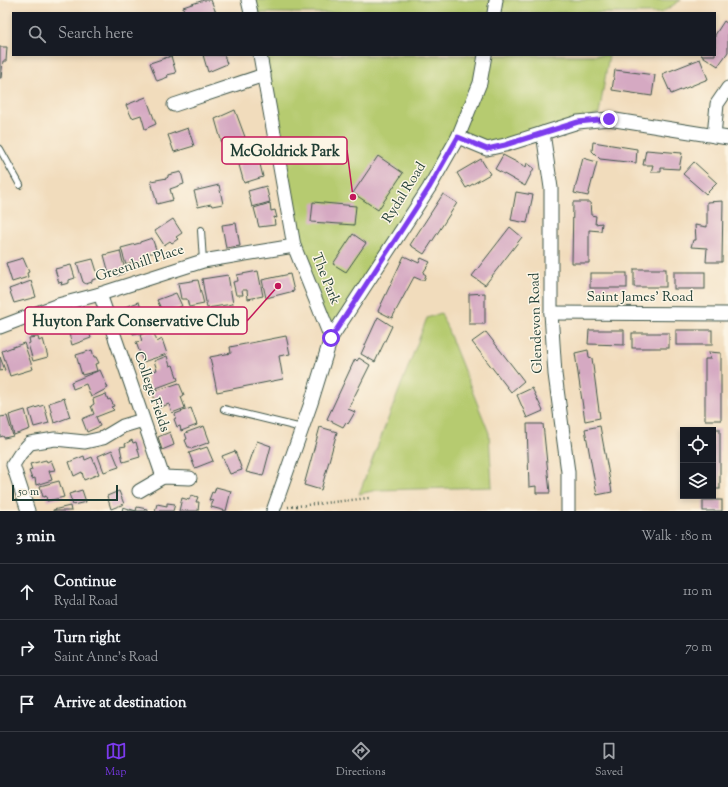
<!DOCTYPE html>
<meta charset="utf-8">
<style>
:root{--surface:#171b24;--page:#242831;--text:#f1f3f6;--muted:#9ea1a6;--line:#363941;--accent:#7c3aed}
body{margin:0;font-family:"Sorts Mill Goudy",serif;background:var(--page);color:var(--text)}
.controls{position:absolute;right:12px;bottom:12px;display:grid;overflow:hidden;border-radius:0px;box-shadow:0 2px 6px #0003}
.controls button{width:36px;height:36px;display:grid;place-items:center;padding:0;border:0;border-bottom:1px solid var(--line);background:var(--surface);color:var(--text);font:20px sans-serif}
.scale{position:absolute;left:12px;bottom:10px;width:106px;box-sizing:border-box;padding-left:4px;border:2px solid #1f3d34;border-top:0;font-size:11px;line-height:14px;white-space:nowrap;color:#1f3d34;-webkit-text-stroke:3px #fcf5e5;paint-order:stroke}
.stop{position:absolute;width:12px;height:12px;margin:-9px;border:3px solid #7c3aed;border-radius:50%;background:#fff}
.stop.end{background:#7c3aed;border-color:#fff;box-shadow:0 1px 4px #0008}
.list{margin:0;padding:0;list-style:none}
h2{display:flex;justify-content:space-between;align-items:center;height:52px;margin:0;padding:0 16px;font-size:17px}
h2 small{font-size:13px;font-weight:400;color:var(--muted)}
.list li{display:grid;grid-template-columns:26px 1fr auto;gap:12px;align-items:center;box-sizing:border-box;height:56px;padding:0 16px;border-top:1px solid var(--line)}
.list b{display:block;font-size:15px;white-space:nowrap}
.list p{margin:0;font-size:13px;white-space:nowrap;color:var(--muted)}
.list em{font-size:13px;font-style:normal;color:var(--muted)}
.icon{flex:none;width:22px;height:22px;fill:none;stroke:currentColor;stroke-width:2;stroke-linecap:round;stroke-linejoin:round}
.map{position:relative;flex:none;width:728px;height:511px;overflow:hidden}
.search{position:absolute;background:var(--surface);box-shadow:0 2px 6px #0003;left:12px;right:12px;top:12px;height:44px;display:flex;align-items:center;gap:10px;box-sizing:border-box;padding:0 14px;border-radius:0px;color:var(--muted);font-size:15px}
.sheet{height:220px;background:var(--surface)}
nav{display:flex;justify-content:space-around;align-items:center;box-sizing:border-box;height:56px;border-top:1px solid var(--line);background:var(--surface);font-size:11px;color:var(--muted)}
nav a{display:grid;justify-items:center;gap:2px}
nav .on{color:var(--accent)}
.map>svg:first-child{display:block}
.green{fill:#b6cb6f;stroke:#6a8452}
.building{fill:#d5a9c2}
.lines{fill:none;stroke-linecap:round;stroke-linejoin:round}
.lane-casing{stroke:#3e5548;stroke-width:8}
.street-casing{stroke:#3e5548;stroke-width:15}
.path{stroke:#3e5548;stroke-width:2.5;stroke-dasharray:1 3;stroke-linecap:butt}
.lane{stroke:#fff;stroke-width:6}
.street{stroke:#fff;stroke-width:13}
.route{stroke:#7c3aed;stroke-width:5}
.labels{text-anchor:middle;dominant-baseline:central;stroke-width:3;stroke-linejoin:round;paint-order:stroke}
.street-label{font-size:14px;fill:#1f3d34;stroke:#fcf5e5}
.leader{fill:none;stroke:#c2185b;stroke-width:1.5}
.callout-dot{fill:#c2185b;stroke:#fcf5e5;stroke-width:1.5}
.callout{fill:#fcf5e5;stroke:#c2185b;stroke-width:1.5}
.callout-label{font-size:15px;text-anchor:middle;font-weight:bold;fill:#1f3d34}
</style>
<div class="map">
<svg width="728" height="511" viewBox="0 0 728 511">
<rect width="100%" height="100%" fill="#fcf5e5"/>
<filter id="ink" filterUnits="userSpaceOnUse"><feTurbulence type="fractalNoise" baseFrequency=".025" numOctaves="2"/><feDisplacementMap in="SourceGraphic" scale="8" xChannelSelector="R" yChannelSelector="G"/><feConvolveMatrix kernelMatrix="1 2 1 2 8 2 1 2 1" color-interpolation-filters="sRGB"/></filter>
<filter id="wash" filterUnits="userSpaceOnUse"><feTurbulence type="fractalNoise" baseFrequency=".012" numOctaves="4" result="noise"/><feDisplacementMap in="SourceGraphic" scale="16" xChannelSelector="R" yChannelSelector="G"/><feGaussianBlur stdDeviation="0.9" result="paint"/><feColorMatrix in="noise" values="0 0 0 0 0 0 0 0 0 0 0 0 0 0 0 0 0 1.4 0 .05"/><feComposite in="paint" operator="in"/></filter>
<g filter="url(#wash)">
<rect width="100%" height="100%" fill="#f1dcbc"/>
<g class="green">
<path d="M248 0H681L661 13H251Z"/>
<path d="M260 55H609L599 114 487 149 458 137 331 338 294 246Z"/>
<path d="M441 313 489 433 492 487 377 490 359 494 427 318Z"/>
</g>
<g id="blocks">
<g class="building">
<path d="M204 0H211L216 13H184L183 7Z"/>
<path d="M724 21 728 24V52L718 66 701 55H715V35Z"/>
<path d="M0 47H7L6 61H3L1 78H0Z"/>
<path d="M203 55H224L227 64 208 72Z"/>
<path d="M171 56 176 73 167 75 168 77 157 81 150 63Z"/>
<path d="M700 59 708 79 671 94 662 74Z"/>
<path d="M615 70 655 75 652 96 612 90Z"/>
<path d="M146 97 156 124 145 129 141 115 132 118 126 105Z"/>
<path d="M235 110 245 137 234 141 237 149 225 154 215 119Z"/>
<path d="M188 128 194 146 174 152 168 135Z"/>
<path d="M593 142 637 149 636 163 600 159 592 151Z"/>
<path d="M646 150 682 153 679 169 661 168V172H651L653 165H643Z"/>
<path d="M503 155 526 167 527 163 534 168 525 186 495 169Z"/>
<path d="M378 156 403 173 378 210 353 193Z"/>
<path d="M583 158 597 162 588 196 574 193Z"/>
<path d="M481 159 490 174 466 188 457 173Z"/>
<path d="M259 160 263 177 244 183 239 165Z"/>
<path d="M694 162 717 183 706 194 683 174Z"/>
<path d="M181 172 184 184 170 189 173 200 157 204 151 181 167 178 168 177V175Z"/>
<path d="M219 185 223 204 212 206 211 204 198 207 194 191Z"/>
<path d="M266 186 270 202 252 207 248 191Z"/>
<path d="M516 192 533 195 527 223 511 220Z"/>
<path d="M443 194 457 203 424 254 410 245Z"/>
<path d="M723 201 722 262H706L707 248 691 247 693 240H696L695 225 707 227V202Z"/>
<path d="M313 202 356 206 354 225 311 222Z"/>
<path d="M573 202H590L591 215 596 216 595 224 602 223 601 231 589 230V263H572Z"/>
<path d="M270 203 271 211 275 210 277 218 274 217 275 225 259 227 254 208Z"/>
<path d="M173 219 182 233 176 237 178 239 172 243 170 241 164 245 155 231Z"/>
<path d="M236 223 240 246 226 248 222 225Z"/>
<path d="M510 227 522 237 485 285 472 276Z"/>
<path d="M353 234 366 243 346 272 333 264Z"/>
<path d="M152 238 157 252 145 254 146 258 139 261 140 264 133 266 132 262 126 265 121 248 140 243V242Z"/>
<path d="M120 251 125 270 123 271 124 273 117 276 116 272 111 274 110 271 109 273 104 255Z"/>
<path d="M404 256 419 263 421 258 430 262 423 273 426 275 424 280H421L414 277 392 318 378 311Z"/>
<path d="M23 258 29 272 27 273 28 277 12 282 6 263Z"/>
<path d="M93 259 99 278 92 280V282L86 284 83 282 77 263Z"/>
<path d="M71 265 75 278 69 280V283L61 285 62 282 59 283 55 269Z"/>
<rect x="634" y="269" width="32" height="18"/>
<path d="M258 271 263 296 248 299 247 290H242L243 295H236L233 282 238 281 237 275Z"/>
<rect x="674" y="272" width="31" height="17"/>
<rect x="590" y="273" width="37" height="15"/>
<path d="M290 274 294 291 266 298 262 280Z"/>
<path d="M228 275 233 304 207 308 202 279Z"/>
<path d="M198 280 204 304 189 307 187 299H181L178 283Z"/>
<path d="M31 281 36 297 14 303 9 289Z"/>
<path d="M176 293 182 306 163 313 157 300Z"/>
<path d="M485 293V324H469V294Z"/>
<path d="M139 302 145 322 155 318 157 328 133 334 130 321 128 322 127 317H128L125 307Z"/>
<path d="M82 316 83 321 86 320 91 338 72 345 66 322Z"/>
<path d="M378 317 392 326 375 362 361 354Z"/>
<path d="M153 330 157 342 162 339 167 354 143 362 136 342 142 341 140 335Z"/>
<path d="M589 330H624V345L588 344Z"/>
<rect x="676" y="330" width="36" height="15"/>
<path d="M486 332 524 381 511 392 472 342Z"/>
<rect x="632" y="333" width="37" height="15"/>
<path d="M286 336 290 354 279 356 283 379 217 392 210 357 231 353 230 347Z"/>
<path d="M38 337 39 341 43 339 48 357 33 361 28 344 30 343 29 338Z"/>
<path d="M24 343 33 369 10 376 2 351Z"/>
<path d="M92 350 94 357H96L99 363 95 364 97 371 82 375 76 355Z"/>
<path d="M588 350 589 357 592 358 600 418 585 421 575 353Z"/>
<path d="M709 352 721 353V420H705V359H710Z"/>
<path d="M167 356 170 366 173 365 178 380 151 390 146 373 157 370 154 361Z"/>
<path d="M0 357 5 370 0 371Z"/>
<path d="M359 358 370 365 348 409 355 412 348 424 346 422 343 427 327 419 355 359 357 361Z"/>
<path d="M100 370 108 388 91 397 86 384 73 389 71 382Z"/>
<path d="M179 383 184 395 181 397 185 408 172 413 169 404 158 408 152 392Z"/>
<path d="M532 388 543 411 527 418 517 395Z"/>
<path d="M106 394 108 400 110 399 114 406 111 407 114 410 96 417 100 426 87 432 82 419 94 414 91 406 94 404 93 399Z"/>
<path d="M64 398 70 417 54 423 49 403Z"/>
<path d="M44 405 49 423 34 427 29 410Z"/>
<path d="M191 408 197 425 181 431 180 426 177 427 174 419 176 418 175 414Z"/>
<path d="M25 410 30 429 14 435 9 415Z"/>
<path d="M7 416 13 436 4 438 3 436 0 437V417Z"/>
<path d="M527 424H543L550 493H536V486L529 487Z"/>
<path d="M204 426 210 442 191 449 190 447H188L185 440 187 439 185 433Z"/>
<path d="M600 426 612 492 597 495 585 429Z"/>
<path d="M320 427 337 432 321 490 304 485Z"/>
<rect x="713" y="429" width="7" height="60"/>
<path d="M170 432 174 445 162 450 158 437Z"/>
<path d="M132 440 133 443 136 442 140 457 123 462 120 447 126 446 125 444Z"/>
<path d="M257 441 271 446 263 476 246 472Z"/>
<path d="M207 447 213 461 195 468 189 453Z"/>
<path d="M112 450 119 467 104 472 98 456Z"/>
<path d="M235 451 242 470 230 474 222 456Z"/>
<path d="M84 456 85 460 92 457 99 474 84 480 82 472 74 476 69 462Z"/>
<path d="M46 460 47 462 51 460 55 470 49 471 52 480 36 485 35 478 32 479 29 471 32 470 30 464Z"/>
<path d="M59 481 64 497 47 501 46 496 43 497 40 486Z"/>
<path d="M216 487 231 491 226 511 211 507 213 501 209 500 212 492 214 493Z"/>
<path d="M82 490 86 502 73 505 69 494Z"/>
<path d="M119 491 124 504 111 509 107 496Z"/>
<path d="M191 495 198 497 196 502H199L198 511H179L182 498 189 500Z"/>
<rect x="703" y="500" width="19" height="11"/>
<path d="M167 503 175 504 173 511H155L157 504 167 506Z"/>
<path d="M70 506 71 511H53V510Z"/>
<path d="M123 507 136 511 137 507 147 509V511H122Z"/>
</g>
</g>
</g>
<g filter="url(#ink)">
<use href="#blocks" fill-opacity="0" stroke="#3e5548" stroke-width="1"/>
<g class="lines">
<defs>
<g id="lane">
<path d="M0 149 20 185"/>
<path d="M201 230 203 261"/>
<path d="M224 409 302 428"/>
</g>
<g id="street">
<path d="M248 0 251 13"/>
<path d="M494 13 496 0"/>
<path d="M260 55 294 246 331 338"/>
<path d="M174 105 264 75"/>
<path d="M543 133 551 188V313L555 374 568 472V511"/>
<path d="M714 136 717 104 728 88"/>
<path d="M458 137 487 149 505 145 578 122 609 119 728 138"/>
<path d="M100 294 163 477"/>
<path d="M551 313 728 314"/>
<path d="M0 327 58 305 100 294 203 261 294 246"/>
<path d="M139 491 163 477 190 478"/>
<path d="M28 511 13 465 20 454 30 443 55 439 85 442 103 438 123 426 143 420"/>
<path d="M273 511 311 403 331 338 429 188 458 137 480 83 485 55"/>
</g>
</defs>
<use href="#lane" class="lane-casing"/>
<use href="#street" class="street-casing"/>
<path class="path" d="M288 507 369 498"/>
<use href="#lane" class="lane"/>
<use href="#street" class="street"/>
</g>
</g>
<g class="lines" filter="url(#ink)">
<path class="route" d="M331 338 429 188 458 137 487 149 505 145 578 122 609 119"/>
</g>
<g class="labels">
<g class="street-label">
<text transform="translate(405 193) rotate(-58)">Rydal Road</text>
<text transform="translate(140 264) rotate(-18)">Greenhill Place</text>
<text transform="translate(325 279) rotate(68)">The Park</text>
<text x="640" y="298">Saint James' Road</text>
<text transform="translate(537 323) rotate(-92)">Glendevon Road</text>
<text transform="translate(151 392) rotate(71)">College Fields</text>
</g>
</g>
<path class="leader" d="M353 197L347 150M278 286L247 321"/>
<g class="callout-dot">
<circle cx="353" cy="197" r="4"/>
<circle cx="278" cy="286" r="4"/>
</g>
<g class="callout">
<rect x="222" y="137" width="125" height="27" rx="4"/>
<rect x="25" y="307" width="222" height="27" rx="4"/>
</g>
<g class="callout-label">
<text x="285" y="156">McGoldrick Park</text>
<text x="136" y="326">Huyton Park Conservative Club</text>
</g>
</svg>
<div class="controls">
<button><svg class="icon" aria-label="locate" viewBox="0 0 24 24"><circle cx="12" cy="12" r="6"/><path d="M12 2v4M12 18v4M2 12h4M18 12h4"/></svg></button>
<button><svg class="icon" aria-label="layers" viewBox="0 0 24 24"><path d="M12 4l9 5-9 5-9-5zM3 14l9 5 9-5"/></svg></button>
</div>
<div class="scale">50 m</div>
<div class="stop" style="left:331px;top:338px"></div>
<div class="stop end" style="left:609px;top:119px"></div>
<div class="search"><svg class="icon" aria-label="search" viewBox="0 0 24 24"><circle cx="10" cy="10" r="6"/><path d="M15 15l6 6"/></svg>Search here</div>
</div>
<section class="sheet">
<h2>3 min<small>Walk · 180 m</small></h2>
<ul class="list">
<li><svg class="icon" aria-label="ahead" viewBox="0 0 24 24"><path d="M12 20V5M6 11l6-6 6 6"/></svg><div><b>Continue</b><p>Rydal Road</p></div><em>110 m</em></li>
<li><svg class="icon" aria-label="right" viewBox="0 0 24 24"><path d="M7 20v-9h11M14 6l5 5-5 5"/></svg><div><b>Turn right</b><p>Saint Anne's Road</p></div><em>70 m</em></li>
<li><svg class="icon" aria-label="arrive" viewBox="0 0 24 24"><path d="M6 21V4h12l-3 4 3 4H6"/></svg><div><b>Arrive at destination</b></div></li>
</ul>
</section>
<nav>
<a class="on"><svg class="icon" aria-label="map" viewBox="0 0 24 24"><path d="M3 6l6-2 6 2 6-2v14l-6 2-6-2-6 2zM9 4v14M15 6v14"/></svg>Map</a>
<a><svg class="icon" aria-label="directions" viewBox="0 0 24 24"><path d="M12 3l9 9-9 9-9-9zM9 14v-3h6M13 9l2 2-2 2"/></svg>Directions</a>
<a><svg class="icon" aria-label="saved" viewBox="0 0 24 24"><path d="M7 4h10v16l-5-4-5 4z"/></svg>Saved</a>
</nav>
